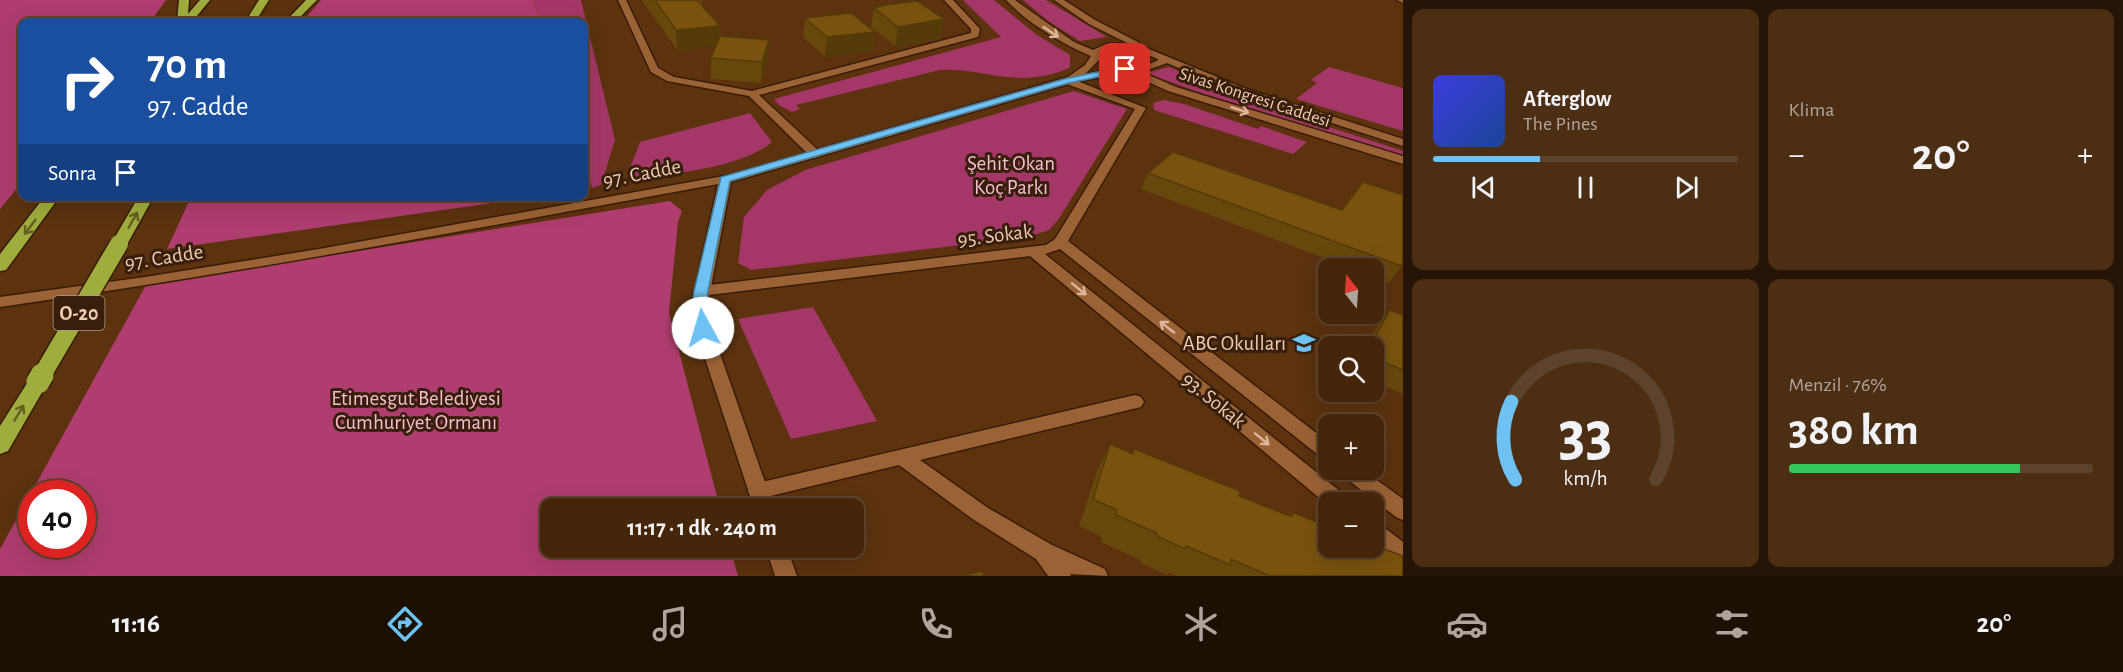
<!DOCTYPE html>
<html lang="tr">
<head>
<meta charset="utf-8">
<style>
  body { margin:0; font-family:"Alegreya Sans",sans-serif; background:#4c2e14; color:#f1f3f6; height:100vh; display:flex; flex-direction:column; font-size:22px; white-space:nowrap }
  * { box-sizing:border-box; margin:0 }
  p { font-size:20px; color:#b0a59d }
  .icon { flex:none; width:33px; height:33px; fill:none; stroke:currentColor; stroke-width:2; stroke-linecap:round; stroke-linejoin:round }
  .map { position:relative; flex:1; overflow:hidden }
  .panel { display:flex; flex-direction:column; gap:9px; padding:9px; background:#261506; width:720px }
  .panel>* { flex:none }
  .top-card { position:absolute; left:18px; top:18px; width:570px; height:183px; border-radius:12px; box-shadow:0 6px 24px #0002,0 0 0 2px #5d432c; background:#1a4fa0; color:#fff; overflow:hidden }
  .needle { width:39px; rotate:343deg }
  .fabs { position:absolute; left:1318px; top:258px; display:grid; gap:12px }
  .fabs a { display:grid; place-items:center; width:66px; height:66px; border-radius:12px; background:#45260b; box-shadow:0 6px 24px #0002,0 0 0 2px #5d432c; font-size:30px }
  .speed { position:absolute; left:18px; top:480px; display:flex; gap:12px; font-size:30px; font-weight:700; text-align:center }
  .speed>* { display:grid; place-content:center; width:78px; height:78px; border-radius:50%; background:#45260b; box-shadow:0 6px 24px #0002,0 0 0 2px #5d432c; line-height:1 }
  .speed .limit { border:9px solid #d22; background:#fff; color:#111 }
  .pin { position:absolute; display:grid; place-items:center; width:51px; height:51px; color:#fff; margin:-26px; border-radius:12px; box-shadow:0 3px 9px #0006 }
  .me { position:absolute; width:66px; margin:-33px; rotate:354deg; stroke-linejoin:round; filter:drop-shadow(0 0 4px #0008) }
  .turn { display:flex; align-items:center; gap:21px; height:126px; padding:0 30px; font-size:27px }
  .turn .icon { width:78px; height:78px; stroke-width:2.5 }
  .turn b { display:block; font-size:42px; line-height:51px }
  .then { display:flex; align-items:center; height:57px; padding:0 30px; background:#0003; gap:12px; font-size:22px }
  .big { font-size:45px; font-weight:700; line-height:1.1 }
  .panel .widget { flex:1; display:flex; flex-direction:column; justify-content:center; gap:9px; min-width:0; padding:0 21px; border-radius:12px; background:#4c2e14 }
  .panel .dial { align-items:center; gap:0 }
  .dial svg { height:156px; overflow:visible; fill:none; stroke:#5d432c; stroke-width:7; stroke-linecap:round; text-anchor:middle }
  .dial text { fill:#f1f3f6; stroke:none }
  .song { display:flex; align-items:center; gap:18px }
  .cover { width:72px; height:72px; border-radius:9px; background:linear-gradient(135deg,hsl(240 70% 55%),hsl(220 70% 35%)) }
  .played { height:6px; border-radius:3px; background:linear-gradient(90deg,#6ec2f3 35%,#5d432c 35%) }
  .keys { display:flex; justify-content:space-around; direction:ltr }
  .heat { display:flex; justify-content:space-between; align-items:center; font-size:33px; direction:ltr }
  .charge { height:9px; border-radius:4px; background:linear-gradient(90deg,#34c759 76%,#5d432c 0) }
  .panel .tiles { flex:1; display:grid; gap:9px; grid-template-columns:repeat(2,1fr) }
  .trip { position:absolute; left:540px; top:498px; width:324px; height:60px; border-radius:12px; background:#45260b; box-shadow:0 6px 24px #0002,0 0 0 2px #5d432c; font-weight:700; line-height:60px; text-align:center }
  .menu { display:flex; height:96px; justify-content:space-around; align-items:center; background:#1c0f04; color:#b0a59d }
  .menu .icon { width:42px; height:42px }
  .menu .current { color:#6ec2f3 }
  .menu b { font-size:27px; color:#f1f3f6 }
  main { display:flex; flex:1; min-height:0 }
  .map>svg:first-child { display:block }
  .green { fill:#a43767 }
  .forest { fill:#af3d6f; fill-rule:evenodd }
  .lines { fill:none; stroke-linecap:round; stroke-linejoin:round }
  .street-casing { stroke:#3a1d05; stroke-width:3 }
  .secondary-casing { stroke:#3a1d05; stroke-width:3 }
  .highway-casing { stroke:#3a1d05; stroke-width:3 }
  .street { fill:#9b6235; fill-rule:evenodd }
  .secondary { fill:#9b6235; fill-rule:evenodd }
  .highway { fill:#9ead3d; fill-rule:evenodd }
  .highway-bridge-far1-casing { stroke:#3a1d05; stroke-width:21; stroke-linecap:butt }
  .highway-bridge-casing { stroke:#3a1d05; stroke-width:26; stroke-linecap:butt }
  .highway-bridge-far1 { stroke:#9ead3d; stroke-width:18 }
  .highway-bridge { stroke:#9ead3d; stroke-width:23 }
  .wall { fill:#68470c }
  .shaded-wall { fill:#553a0a }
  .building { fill:#79530e; stroke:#553a0a; stroke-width:1.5 }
  .oneway { stroke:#ddb79c }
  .oneway2 { stroke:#655f22 }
  .route { fill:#6ec2f3; stroke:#487e9e; stroke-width:1.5 }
  .labels { text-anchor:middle; stroke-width:6; stroke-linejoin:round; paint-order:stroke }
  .far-street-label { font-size:18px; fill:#edccb6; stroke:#371f0c }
  .shield { fill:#371f0c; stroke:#b69883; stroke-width:1.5 }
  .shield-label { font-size:20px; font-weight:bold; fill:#edccb6 }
  .park-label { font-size:21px; fill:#f7bbcf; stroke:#371f0c }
  .street-label { font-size:21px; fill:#edccb6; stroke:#371f0c }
  .poi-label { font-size:21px; fill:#edccb6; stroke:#371f0c; text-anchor:end }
</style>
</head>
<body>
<main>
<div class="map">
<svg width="1403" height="576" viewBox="0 0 1403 576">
  <rect width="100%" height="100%" fill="#5c320f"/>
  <path class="green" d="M 533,0 L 581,0 L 615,140 L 601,185 L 592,188 L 584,161 L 584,22 L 540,22 Z
    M 963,0 L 994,0 L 1037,35 L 1070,55 L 1070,67 C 1062,72 1052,74 1043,76 C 1005,83 977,68 940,70 L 796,105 L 800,109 L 792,112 L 779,105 L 774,99 L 1001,37 Z
    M 1023,0 L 1046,0 L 1107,37 L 1080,41 L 1048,21 Z
    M 1169,67 L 1270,108 L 1403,151 L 1403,156 L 1231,104 L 1146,73 Z
    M 1329,67 L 1403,88 L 1403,131 L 1296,99 L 1317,83 L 1311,80 Z
    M 1074,91 L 1127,109 L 1058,220 L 1049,230 L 1028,237 L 751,270 L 738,263 L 744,217 L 767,190 L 805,170 Z
    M 1164,100 L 1184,104 L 1258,129 L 1261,126 L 1307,142 L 1293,154 L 1154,110 L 1153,103 Z
    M 750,113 L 772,142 C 740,169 676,172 634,180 L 627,176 L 640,142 Z
    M 813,307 L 877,421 L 791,439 L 738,319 Z"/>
  <path class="forest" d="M 0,0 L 166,0 L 150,22 L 22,22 L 22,182 L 0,209 Z
    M 321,0 L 533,0 L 540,22 L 302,22 Z
    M 191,197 L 191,196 L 535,197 L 167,249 Z
    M 670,201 L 682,211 L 678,222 L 669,313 L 720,508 L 550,508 L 550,548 L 730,548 L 738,576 L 0,576 L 0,549 L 146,285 ZM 32,494 L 82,494 L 82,544 L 32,544 Z"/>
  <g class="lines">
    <g class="street-casing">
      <path id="street" d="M 618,0 L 626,0 L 658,68 L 674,77 L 752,91 L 971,33 L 971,29 L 944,0 L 953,0 L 980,29 L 978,37 L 759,95 L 819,151 L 821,154 L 815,158 L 811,157 L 749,96 L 667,81 L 651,72 Z
        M 1397,0 L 1403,0 L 1403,3 Z
        M 1064,79 L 1072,79 L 1146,108 L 1068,241 L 1329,443 L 1329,460 L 1322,458 L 1060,249 L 1045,254 L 1346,496 L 1349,502 L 1329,502 L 1329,506 L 1030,256 L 701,296 L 693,291 L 701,286 L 1046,245 L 1055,239 L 1135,109 L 1064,83 Z
        M 1135,395 L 1141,397 L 1144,402 L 1141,407 L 920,460 L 988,508 L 1052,545 L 1105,569 L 1108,576 L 1070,574 L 1071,576 L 1048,576 L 1036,559 L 974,520 L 899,465 L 758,499 L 751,497 L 748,491 L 751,485 L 758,483 Z
        M 1341,470 L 1363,470 L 1403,499 L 1403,520 L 1396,517 L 1343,476 Z
        M 1374,522 L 1381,525 L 1403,542 L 1403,565 L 1395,562 L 1374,544 Z"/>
    </g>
    <g class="secondary-casing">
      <path id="secondary" d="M 1006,0 L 1015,0 L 1074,42 L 1093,50 L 1106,44 L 1127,43 L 1089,24 L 1054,0 L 1064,0 L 1095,20 L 1138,42 L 1139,45 L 1244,88 L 1403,139 L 1403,146 L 1236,92 L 1167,63 L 1142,72 L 1176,87 L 1403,156 L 1403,164 L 1168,91 L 1126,72 L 1072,83 L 731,182 L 707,308 L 711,328 L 774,508 L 754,508 L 695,328 L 691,308 L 718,184 C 479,228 240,273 0,307 L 0,297 L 145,277 L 319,249 L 735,174 L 1068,77 L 1085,65 L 1091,56 C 1061,43 1029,24 1006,0 ZM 1112,49 L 1135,50 L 1158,59 L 1157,61 C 1133,70 1123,64 1101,54 ZM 1099,60 L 1116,68 L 1085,74 Z
        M 766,548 L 787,548 L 797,576 L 775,576 Z"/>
    </g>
    <g class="highway-casing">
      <path id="highway" d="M 179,0 L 189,0 L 188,14 L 200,0 L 210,0 L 192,22 L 177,22 Z
        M 259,0 L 269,0 L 255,22 L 245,22 Z
        M 306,0 L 317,0 L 295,22 L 285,22 Z
        M 45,196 L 60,196 L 6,270 L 0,271 L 0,254 Z
        M 139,196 L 154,196 L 125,248 L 113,248 L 111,244 Z
        M 38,375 L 45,377 L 48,382 L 8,451 L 0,454 L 0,426 L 31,377 Z"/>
    </g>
    <use href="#street" class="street"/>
    <use href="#secondary" class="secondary"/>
    <use href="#highway" class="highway"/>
    <g class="highway-bridge-far1-casing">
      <path id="highway-bridge-far1" d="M 41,377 L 119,244"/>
    </g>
    <g class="highway-bridge-casing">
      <path id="highway-bridge" d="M 38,382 L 42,375"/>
    </g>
    <use href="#highway-bridge-far1" class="highway-bridge-far1"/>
    <use href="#highway-bridge" class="highway-bridge"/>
  </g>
  <path class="wall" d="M 642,0 L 702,0 L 702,5 L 720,26 L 720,36 L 768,60 L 761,83 L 711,79 L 711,58 L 716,46 L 677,50 Z
    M 874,8 L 944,19 L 940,39 L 895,46 L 871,27 Z
    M 805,18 L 875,32 L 872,51 L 825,57 L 803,37 Z
    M 1148,173 L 1401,266 L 1389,283 L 1374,277 L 1374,268 L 1351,268 L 1141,189 Z
    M 1390,310 L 1403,315 L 1403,394 L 1374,382 L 1374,346 L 1366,346 L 1377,327 Z
    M 1110,444 L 1132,453 L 1134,449 L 1239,496 L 1289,516 L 1292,512 L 1403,576 L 1176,576 L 1169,573 L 1167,575 L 1140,563 L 1140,560 L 1101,542 L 1102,537 L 1079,526 L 1097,471 Z"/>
  <path class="shaded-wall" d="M 944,19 L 940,39 L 895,46 L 898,27 Z
    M 720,26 L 720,46 L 677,50 L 676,30 Z
    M 875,32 L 872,51 L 825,57 L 827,37 Z
    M 769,40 L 768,60 L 761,83 L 762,62 Z"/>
  <path class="building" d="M 655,0 L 697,0 L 720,26 L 676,30 Z
    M 917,1 L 944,19 L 898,27 L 874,8 L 885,5 Z
    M 851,13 L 875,32 L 827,37 L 805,18 Z
    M 720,36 L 769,40 L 762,62 L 711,58 Z
    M 1173,152 L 1342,210 L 1363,182 L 1403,195 L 1403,263 L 1401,266 L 1148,173 Z
    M 1390,310 L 1403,315 L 1403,370 L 1374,358 L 1374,346 L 1370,346 Z
    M 1110,444 L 1133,454 L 1134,449 L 1240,491 L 1239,496 L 1292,517 L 1292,512 L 1329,527 L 1329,548 L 1374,548 L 1374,545 L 1403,556 L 1403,576 L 1270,576 L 1231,559 L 1230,565 L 1186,546 L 1185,549 L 1157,536 L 1157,533 L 1116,515 L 1117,510 L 1093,499 Z
    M 982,571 L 985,576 L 961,576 Z"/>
  <defs><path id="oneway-shaft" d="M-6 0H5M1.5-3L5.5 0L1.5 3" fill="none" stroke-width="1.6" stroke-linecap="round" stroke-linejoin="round" transform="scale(1.5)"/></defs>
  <g class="oneway">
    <use href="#oneway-shaft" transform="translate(1051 32) rotate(34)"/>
    <use href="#oneway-shaft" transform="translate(1240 110) rotate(18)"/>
    <use href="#oneway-shaft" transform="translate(1079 289) rotate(39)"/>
    <use href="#oneway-shaft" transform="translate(1167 327) rotate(-142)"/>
    <use href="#oneway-shaft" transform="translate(1262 439) rotate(39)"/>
  </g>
  <g class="oneway2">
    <use href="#oneway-shaft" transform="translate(133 220) rotate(-60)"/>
    <use href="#oneway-shaft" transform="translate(30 227) rotate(127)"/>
    <use href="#oneway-shaft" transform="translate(19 413) rotate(-59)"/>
  </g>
  <path class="route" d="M 1125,66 L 1130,69 L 1128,71 L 1069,83 L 730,181 L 708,291 L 706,308 L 711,328 L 703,333 L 696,328 L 692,308 L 694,291 L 721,177 L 1064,79 Z"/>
  <defs>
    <g id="school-bare" transform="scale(1.8)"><path d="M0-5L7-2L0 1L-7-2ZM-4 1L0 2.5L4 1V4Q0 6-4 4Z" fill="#6ec2f3" stroke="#371f0c" stroke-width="2.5" paint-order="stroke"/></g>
  </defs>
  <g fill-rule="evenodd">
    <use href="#school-bare" x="1304" y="343"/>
  </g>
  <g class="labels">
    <g class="far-street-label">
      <text transform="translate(1255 97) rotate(18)" y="6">Sivas Kongresi Caddesi</text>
    </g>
    <rect class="shield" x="53.5" y="296" width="51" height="34" rx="4.5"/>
    <g class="shield-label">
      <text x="79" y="320">O-20</text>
    </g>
    <g class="park-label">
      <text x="1011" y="170">Şehit Okan<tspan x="1011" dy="24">Koç Parkı</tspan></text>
      <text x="416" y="405">Etimesgut Belediyesi<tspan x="416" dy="24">Cumhuriyet Ormanı</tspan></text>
    </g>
    <g class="street-label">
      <text transform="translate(642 173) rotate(-11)" y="7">97. Cadde</text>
      <text transform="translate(995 235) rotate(-7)" y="7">95. Sokak</text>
      <text transform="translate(164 257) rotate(-9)" y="7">97. Cadde</text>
      <text transform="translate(1214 400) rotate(39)" y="7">93. Sokak</text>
    </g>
    <g class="poi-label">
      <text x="1286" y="350">ABC Okulları</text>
    </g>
  </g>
</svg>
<div class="fabs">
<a><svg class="needle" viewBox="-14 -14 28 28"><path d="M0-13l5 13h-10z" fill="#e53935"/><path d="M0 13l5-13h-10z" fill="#b0a59d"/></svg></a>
<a><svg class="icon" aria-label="search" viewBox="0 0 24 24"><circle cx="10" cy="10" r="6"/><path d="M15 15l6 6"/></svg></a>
<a>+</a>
<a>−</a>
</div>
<div class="speed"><div class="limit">40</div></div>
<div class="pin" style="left:1125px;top:69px;background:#d93025"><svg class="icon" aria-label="arrive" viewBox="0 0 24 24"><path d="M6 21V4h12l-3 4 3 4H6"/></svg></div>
<svg class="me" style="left:703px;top:328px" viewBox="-20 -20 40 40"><circle r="19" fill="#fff"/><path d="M0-13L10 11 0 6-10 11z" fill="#6ec2f3"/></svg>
<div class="trip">11:17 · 1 dk · 240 m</div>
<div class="top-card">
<div class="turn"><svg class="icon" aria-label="right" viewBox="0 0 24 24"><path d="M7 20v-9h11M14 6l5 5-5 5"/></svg><div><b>70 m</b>97. Cadde</div></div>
<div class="then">Sonra<svg class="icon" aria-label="arrive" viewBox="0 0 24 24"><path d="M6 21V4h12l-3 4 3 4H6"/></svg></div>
</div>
</div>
<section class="panel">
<div class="tiles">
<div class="widget">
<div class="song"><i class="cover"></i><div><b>Afterglow</b><p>The Pines</p></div></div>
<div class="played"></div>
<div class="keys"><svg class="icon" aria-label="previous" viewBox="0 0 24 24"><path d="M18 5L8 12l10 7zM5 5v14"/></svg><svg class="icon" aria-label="pause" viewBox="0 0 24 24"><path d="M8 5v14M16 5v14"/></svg><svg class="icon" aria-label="next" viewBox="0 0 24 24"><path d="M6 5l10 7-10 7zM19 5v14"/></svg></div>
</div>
<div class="widget"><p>Klima</p>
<div class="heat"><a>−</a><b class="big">20°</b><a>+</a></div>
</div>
<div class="widget dial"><svg viewBox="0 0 100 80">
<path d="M14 69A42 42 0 1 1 86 69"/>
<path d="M14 69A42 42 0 0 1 12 29" stroke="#6ec2f3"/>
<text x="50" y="56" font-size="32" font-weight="700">33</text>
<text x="50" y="72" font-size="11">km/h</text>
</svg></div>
<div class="widget"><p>Menzil · 76%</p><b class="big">380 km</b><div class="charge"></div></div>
</div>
</section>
</main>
<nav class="menu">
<b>11:16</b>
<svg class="icon current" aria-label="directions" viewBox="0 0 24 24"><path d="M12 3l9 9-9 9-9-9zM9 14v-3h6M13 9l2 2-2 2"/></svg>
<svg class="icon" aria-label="music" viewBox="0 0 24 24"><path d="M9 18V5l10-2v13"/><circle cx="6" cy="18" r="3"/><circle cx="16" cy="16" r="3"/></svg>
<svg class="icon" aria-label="phone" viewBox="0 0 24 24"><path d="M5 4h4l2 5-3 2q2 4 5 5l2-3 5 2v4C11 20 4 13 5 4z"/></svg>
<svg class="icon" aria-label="climate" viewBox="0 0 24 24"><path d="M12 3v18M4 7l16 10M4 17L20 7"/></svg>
<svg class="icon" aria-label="car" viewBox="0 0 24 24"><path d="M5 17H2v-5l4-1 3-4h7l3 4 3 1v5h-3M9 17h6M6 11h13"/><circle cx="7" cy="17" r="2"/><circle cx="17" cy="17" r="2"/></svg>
<svg class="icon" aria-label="filters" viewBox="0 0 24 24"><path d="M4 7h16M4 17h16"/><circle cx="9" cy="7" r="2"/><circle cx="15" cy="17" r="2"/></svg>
<b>20°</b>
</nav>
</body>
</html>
